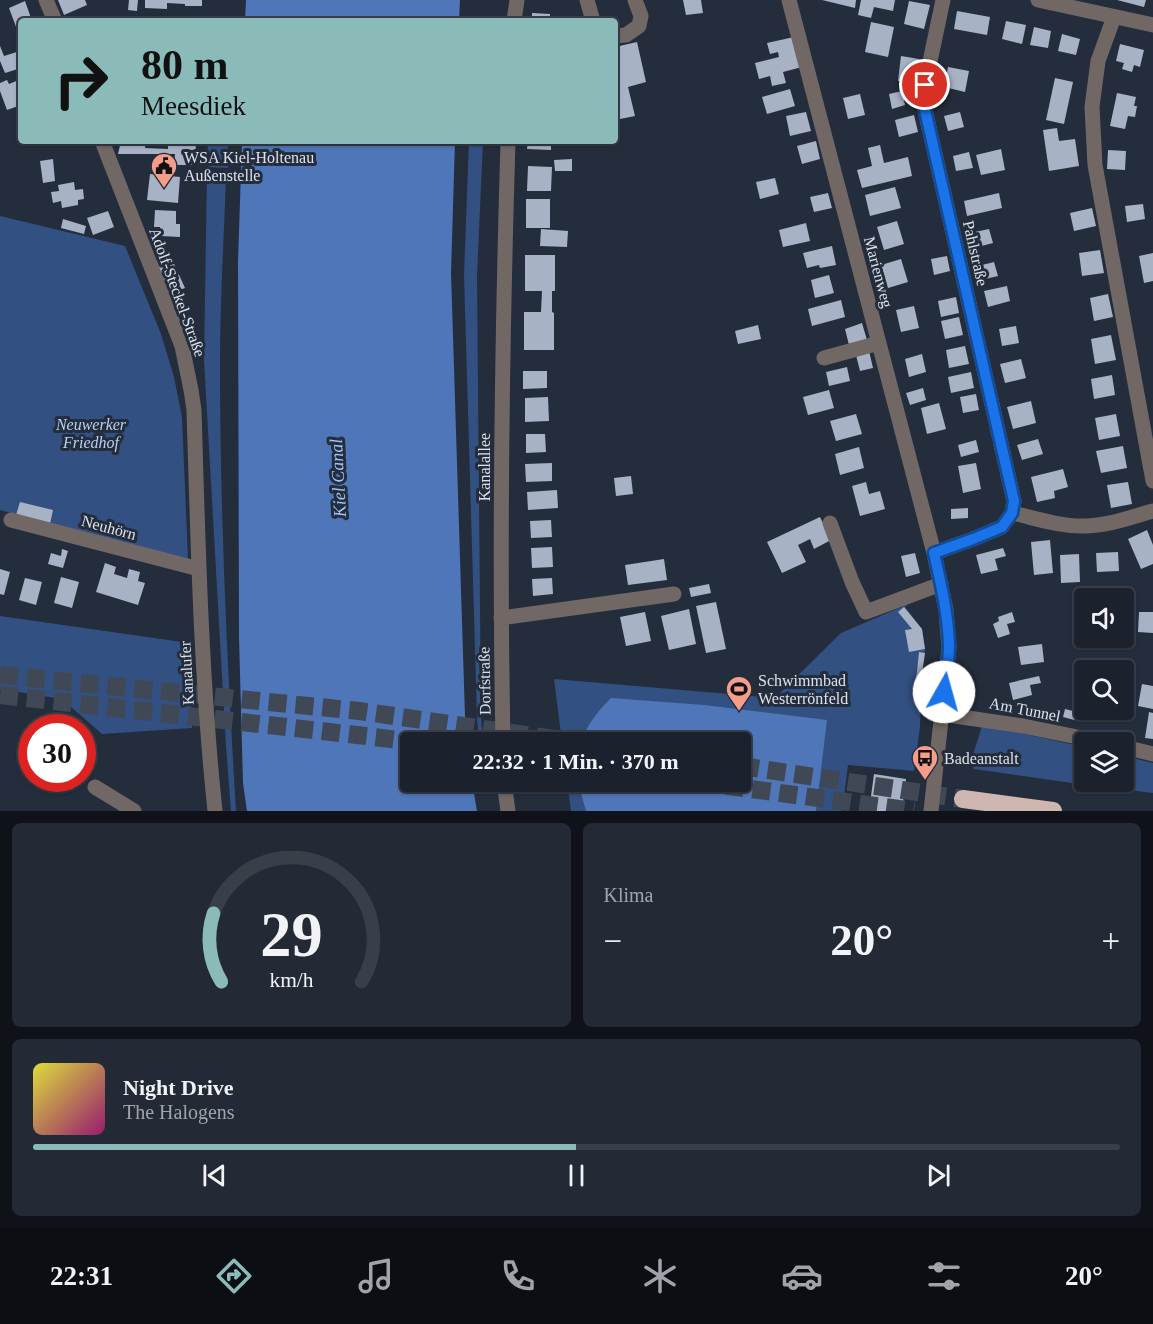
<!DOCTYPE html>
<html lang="de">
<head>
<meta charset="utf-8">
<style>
  body { margin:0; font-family:"Times New Roman",serif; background:#242a35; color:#f1f3f6; height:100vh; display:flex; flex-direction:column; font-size:22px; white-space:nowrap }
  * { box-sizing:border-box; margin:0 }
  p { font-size:20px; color:#a0a4aa }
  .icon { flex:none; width:33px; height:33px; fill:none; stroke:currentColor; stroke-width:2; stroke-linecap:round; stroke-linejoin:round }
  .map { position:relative; height:811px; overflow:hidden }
  .panel { display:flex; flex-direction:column; gap:12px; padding:12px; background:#0f1319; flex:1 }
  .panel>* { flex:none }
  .top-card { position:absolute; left:18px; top:18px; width:600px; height:126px; border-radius:6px; box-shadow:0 2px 4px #0004,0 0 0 2px #393f49; background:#8bbbb9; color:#111; overflow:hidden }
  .buttons { position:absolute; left:1074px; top:588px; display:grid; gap:12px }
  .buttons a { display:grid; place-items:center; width:60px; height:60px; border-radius:6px; background:#1b222d; box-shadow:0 2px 4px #0004,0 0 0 2px #393f49; font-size:30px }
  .speed { position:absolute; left:18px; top:714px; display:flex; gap:12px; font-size:30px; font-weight:700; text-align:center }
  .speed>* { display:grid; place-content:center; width:78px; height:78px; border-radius:50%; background:#1b222d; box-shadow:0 2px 4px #0004,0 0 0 2px #393f49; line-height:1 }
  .speed .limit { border:9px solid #d22; background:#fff; color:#111 }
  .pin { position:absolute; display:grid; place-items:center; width:51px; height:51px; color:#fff; margin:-26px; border:3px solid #fff; border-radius:50%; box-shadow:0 2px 6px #0007 }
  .me { position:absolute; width:66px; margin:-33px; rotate:7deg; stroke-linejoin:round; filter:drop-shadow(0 0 4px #0008) }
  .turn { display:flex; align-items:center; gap:21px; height:126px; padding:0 24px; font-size:27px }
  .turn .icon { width:78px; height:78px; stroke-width:2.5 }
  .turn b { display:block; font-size:42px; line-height:51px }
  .big { font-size:45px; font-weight:700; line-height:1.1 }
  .panel .card { flex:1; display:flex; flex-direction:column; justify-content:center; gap:9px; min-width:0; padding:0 21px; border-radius:9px; background:#242a35 }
  .panel .dial { align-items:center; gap:0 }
  .dial svg { height:156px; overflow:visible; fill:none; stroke:#393f49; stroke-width:7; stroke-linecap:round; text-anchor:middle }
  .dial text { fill:#f1f3f6; stroke:none }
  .song { display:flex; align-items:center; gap:18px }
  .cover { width:72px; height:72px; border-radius:9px; background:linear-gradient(135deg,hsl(60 70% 55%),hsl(320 70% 35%)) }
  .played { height:6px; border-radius:3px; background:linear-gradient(90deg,#8bbbb9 50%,#393f49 50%) }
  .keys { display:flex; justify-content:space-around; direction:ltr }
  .heat { display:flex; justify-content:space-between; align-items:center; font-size:33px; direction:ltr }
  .panel .tiles { flex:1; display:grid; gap:12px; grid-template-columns:1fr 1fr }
  .card:last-child { grid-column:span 2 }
  .trip { position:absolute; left:400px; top:732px; width:351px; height:60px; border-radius:6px; background:#1b222d; box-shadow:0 2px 4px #0004,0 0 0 2px #393f49; font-weight:700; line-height:60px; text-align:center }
  .tabs { display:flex; height:96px; justify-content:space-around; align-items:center; background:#0b0e12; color:#a0a4aa }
  .tabs .icon { width:42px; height:42px }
  .tabs .current { color:#8bbbb9 }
  .tabs b { font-size:27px; color:#f1f3f6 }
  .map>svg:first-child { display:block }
  .green { fill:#325082 }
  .water { fill:#4f76b8 }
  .building { fill:#a7b2c5 }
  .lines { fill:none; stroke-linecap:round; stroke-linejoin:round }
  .highway-tunnel { stroke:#404856; stroke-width:18; stroke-dasharray:18 9; stroke-linecap:butt }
  .minor { stroke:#716765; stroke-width:15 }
  .highway { stroke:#cfb7b1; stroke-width:18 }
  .route-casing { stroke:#114b97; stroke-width:15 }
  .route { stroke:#1a73e8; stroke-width:10 }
  .labels { text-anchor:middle; stroke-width:6; stroke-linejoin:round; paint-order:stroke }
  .poi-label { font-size:16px; fill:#dce2ec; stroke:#242d3c; text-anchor:start }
  .street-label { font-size:16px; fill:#dce2ec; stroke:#242d3c }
  .park-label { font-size:16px; font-style:italic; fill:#bad0f4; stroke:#242d3c }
  .water-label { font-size:18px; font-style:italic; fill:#a2c3f9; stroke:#242d3c }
</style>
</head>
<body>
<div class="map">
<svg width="1153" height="811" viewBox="0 0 1153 811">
  <rect width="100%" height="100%" fill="#242d3c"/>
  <path class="green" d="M 208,141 L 228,141 L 228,168 L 207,167 Z
    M 469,141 L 483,141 L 477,276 L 481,718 L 483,742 L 479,742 L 477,717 L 464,275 Z
    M 207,175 L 226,176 C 224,238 220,300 220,362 C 220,512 227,662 236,811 L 231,811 L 226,746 L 204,360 Z
    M 0,216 L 125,246 L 161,334 L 174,377 L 182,417 L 188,559 L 0,510 Z
    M 908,604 L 905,607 L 922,629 L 925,649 L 921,681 L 920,727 L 914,771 L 848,765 L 842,811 L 571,811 L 567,782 L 741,782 L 741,742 L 562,742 L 554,679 L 775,698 L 841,633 Z
    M 0,616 L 189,643 L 192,728 L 102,734 L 62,699 L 0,689 Z
    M 982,726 L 1002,729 L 1084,747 L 1084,782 L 1124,782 L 1124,756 L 1153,763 L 1153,793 L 1079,784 L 974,769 L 970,764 Z"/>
  <path class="water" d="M 246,0 L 460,0 L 459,21 L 245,21 Z
    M 242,141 L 455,141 L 451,273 L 465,716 L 468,742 L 411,742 L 411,782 L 472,782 L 477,811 L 247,811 L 243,783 L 239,637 L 238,262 Z
    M 611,698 L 704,705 L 827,720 L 816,811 L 586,811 L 581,793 L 579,782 L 741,782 L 741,742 L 582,742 C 587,724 598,711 611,698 Z"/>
  <path class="building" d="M 58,0 L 85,0 L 87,5 L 64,15 Z
    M 129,0 L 138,0 L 137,11 L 128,10 Z
    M 145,0 L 202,0 L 202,6 L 185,6 L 185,4 L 167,3 L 167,9 L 145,8 Z
    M 683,0 L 701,0 L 703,13 L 686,15 Z
    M 822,0 L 856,0 L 855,8 Z
    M 861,0 L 895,0 L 893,11 L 874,7 L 871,18 L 858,15 Z
    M 1117,0 L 1146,0 L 1144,7 Z
    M 25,1 L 32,21 L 21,21 L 21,40 L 9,8 Z
    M 909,1 L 930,5 L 924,29 L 904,24 Z
    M 957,11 L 990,17 L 987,35 L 954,29 Z
    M 532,13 L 550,14 L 550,21 L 532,21 Z
    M 1006,21 L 1026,25 L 1022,44 L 1002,39 Z
    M 871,22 L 894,27 L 888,57 L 865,52 Z
    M 1034,27 L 1051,31 L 1048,48 L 1030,45 Z
    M 1062,34 L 1080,39 L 1076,55 L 1058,51 Z
    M 794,37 L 802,67 L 783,72 L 786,83 L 772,86 L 770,76 L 759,79 L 755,63 L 779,57 L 778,52 L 770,54 L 767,43 Z
    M 637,42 L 646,82 L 628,87 L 635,116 L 615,120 L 615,47 Z
    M 1120,44 L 1144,50 L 1140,67 L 1134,65 L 1132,72 L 1122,69 L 1124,63 L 1116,61 Z
    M 0,46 L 4,56 L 20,51 L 21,68 L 5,73 L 0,61 Z
    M 901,56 L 919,59 L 915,83 L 898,81 Z
    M 948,67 L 969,71 L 965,92 L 944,87 Z
    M 1055,78 L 1073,82 L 1064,124 L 1046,120 Z
    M 21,79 L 21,105 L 7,110 L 0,91 L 0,83 L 7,80 L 9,84 Z
    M 790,89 L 795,106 L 767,114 L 762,97 Z
    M 902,91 L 905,105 L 892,109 L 889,94 Z
    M 1117,93 L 1136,97 L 1134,106 L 1137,106 L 1135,117 L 1128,116 L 1125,129 L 1110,126 Z
    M 860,94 L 865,115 L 848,119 L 843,98 Z
    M 806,112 L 811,131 L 790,136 L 786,116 Z
    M 960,112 L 964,127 L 948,131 L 944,116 Z
    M 914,115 L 918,132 L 899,137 L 895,120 Z
    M 1057,128 L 1059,141 L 1075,139 L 1079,166 L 1049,171 L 1043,130 Z
    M 121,141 L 146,141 L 145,148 L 168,149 L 168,141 L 196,141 L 195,165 L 174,165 L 175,154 L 118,154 Z
    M 528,141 L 551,141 L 551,150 L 527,149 Z
    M 816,141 L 820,159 L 802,164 L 797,146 Z
    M 880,145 L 884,163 L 908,157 L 912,176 L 862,188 L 857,170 L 872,166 L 868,148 Z
    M 1001,149 L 1005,170 L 981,175 L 976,155 Z
    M 1108,150 L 1126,151 L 1125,170 L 1107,169 Z
    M 969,152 L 973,168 L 956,171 L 953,156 Z
    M 53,159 L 55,181 L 43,183 L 40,161 Z
    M 572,159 L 572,171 L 555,171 L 554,160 Z
    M 528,166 L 552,167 L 551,191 L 527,191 Z
    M 150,174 L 180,177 L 178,203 L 147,200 Z
    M 775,178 L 779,194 L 760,199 L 756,182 Z
    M 74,182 L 75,190 L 83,189 L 84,199 L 78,200 L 78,205 L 62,208 L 61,201 L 53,203 L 51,192 L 59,191 L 58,185 Z
    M 895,187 L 901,208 L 870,216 L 865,195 Z
    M 828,193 L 832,208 L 814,212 L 810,197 Z
    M 999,193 L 1002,208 L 967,216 L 964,201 Z
    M 526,199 L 550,199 L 550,228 L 526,228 Z
    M 1143,204 L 1145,219 L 1127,222 L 1125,206 Z
    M 1092,208 L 1096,226 L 1074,231 L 1070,213 Z
    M 155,210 L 176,211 L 176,224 L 180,224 L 180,237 L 160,236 L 160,227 L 154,227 Z
    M 108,211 L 114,227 L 93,235 L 87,218 Z
    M 63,219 L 86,226 L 84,234 L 61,228 Z
    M 897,221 L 904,244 L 884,250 L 877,227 Z
    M 806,223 L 810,241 L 783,247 L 779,230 Z
    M 541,229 L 568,231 L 567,247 L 540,246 Z
    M 989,229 L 993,243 L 974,248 L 970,233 Z
    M 832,246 L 836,265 L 820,268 L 819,265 L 807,268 L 803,253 Z
    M 1100,250 L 1104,273 L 1082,276 L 1079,253 Z
    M 1153,253 L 1153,281 L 1144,283 L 1139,256 Z
    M 170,255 L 185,288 L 170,294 L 156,261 Z
    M 525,255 L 555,255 L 555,291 L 552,291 L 552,312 L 554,313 L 554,350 L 524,350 L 524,312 L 541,312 L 542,291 L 525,291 Z
    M 947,256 L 950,271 L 934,275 L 931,259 Z
    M 901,259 L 908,282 L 888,288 L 881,265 Z
    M 994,262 L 998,276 L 981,280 L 978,266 Z
    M 829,275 L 834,293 L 815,298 L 811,280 Z
    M 1007,286 L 1010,301 L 988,307 L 984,291 Z
    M 1108,294 L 1113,317 L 1094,321 L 1090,298 Z
    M 956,297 L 959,313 L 941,317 L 938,301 Z
    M 841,300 L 845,317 L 812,326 L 808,309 Z
    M 914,306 L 919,328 L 901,332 L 896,310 Z
    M 959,317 L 963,335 L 945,339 L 941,321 Z
    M 862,323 L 867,340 L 849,345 L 845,329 Z
    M 758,325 L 761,339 L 738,344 L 735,331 Z
    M 1016,326 L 1019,343 L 1002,346 L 999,329 Z
    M 1111,335 L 1116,360 L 1095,364 L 1091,339 Z
    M 965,346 L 969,364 L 949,368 L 946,350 Z
    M 869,351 L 873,368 L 860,371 L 856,355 Z
    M 922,354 L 926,372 L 909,377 L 905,359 Z
    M 1021,359 L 1026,378 L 1005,383 L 1000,364 Z
    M 847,367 L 850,381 L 829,386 L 826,372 Z
    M 523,371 L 547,371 L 547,388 L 523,389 Z
    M 971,372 L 974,388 L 951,393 L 948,377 Z
    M 1112,375 L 1115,395 L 1094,399 L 1091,379 Z
    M 923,388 L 926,400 L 910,405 L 906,393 Z
    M 829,390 L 834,408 L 808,415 L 803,397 Z
    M 976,394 L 979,410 L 963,413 L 960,397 Z
    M 548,397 L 549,421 L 525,422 L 525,398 Z
    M 1031,401 L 1036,423 L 1013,429 L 1007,407 Z
    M 939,403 L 946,429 L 927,434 L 921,408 Z
    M 856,414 L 862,434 L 836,441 L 830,421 Z
    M 1116,414 L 1120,436 L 1099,440 L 1095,418 Z
    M 526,434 L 545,434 L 546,452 L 526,453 Z
    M 1038,439 L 1043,454 L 1022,460 L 1017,445 Z
    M 976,440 L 979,452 L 961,457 L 958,445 Z
    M 1123,446 L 1127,468 L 1101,473 L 1096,451 Z
    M 859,447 L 864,468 L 840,475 L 835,454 Z
    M 552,463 L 552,481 L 526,482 L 525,464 Z
    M 976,463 L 981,489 L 963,493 L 958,466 Z
    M 1063,469 L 1068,487 L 1054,491 L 1055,498 L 1037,502 L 1031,477 Z
    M 631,476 L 633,494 L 616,496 L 614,478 Z
    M 866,482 L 869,494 L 880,491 L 885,509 L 860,516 L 852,486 Z
    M 1128,482 L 1132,504 L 1111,508 L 1107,485 Z
    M 557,490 L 558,508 L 528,510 L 527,492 Z
    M 20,502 L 53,510 L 50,524 L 16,515 Z
    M 968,508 L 968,518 L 951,519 L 951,509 Z
    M 820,517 L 831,540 L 814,549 L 810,539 L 798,545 L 806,562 L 782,573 L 767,542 Z
    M 551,520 L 552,537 L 531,538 L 530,521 Z
    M 1147,530 L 1153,545 L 1153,564 L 1141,569 L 1128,539 Z
    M 1050,540 L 1053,573 L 1034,575 L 1031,542 Z
    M 552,547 L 553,567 L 532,568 L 531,548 Z
    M 1003,548 L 1006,556 L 995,559 L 998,570 L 981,574 L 976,555 Z
    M 62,549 L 68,551 L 63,568 L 48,564 L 51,553 L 61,556 Z
    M 1118,552 L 1119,571 L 1097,572 L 1096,553 Z
    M 915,553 L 920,573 L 906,577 L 901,556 Z
    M 1079,554 L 1080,582 L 1061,583 L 1060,555 Z
    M 664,559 L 667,580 L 628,585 L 625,565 Z
    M 105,563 L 116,567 L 114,574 L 127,578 L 129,569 L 140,572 L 138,581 L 145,583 L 138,605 L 96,592 Z
    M 0,569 L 10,572 L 4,595 L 0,594 Z
    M 61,577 L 79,582 L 72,608 L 54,603 Z
    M 25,578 L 42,582 L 36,605 L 19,600 Z
    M 552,578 L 553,594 L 533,596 L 532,579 Z
    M 709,584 L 711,593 L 691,597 L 689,588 Z
    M 716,602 L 726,649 L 706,653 L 696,606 Z
    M 904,607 L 922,629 L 925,649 L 909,652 L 905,630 L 912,629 L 898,612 Z
    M 689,609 L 696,644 L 669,650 L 661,616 Z
    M 645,612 L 651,641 L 626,646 L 620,617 Z
    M 1012,612 L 1015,622 L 1007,624 L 1010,634 L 998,638 L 993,624 L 999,621 L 998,617 Z
    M 1139,612 L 1153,612 L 1153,633 L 1138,632 Z
    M 1042,644 L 1044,662 L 1021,665 L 1018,647 Z
    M 919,652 L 925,653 L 921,681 L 916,681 Z
    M 1039,676 L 1041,683 L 1030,685 L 1032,695 L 1013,700 L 1009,683 Z
    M 1142,684 L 1153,686 L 1153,709 L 1138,706 Z
    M 1065,709 L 1085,714 L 1082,722 L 1063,717 Z
    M 1149,712 L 1153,713 L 1153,739 L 1145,738 Z
    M 874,774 L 906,779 L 902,811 L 869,811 Z"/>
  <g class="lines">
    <path class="highway-tunnel" d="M 0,675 L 359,711 L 575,742
      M 0,695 L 357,735 L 415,742
      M 741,766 L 963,799
      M 699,782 L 914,811"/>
    <path class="minor" d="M 46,0 L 55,21
      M 587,0 L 593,21
      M 789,0 L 934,553 L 946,610 L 949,648 L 931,811
      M 1038,0 L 1153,25
      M 1114,17 L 1098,61 L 1092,107 L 1095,165 L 1153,481
      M 514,21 L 517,0
      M 615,36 L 626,35 L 639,26 L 641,16 L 635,0
      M 102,141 L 182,346 L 191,390 L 194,410 C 198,544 201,678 215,811
      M 824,358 L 879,343
      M 1012,513 C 1035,518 1061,527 1085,526 C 1108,526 1131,517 1153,511
      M 11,520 L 199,569
      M 830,523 L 852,582 L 866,612 L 941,584
      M 934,553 L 973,539 L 1002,527 L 1012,513 L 1014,501 L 925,110 L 925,85 L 943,0
      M 501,618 L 674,594
      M 941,714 L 1023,726 L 1102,742
      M 503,742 C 499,542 502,341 508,141
      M 1124,747 L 1153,754
      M 504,782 L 508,811
      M 95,787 L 134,811"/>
    <path class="highway" d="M 963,799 L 1053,811"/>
  </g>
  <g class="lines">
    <g class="route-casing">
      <path id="route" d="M 925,85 L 925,110 L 1014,501 L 1012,513 L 1002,527 L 973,539 L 934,553 C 941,584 948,614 949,645 C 949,661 946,677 944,692"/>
    </g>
    <use href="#route" class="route"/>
  </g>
  <defs>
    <g id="civic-pin" transform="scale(1.35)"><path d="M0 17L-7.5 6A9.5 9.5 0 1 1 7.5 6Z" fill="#f49e8a" stroke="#242d3c"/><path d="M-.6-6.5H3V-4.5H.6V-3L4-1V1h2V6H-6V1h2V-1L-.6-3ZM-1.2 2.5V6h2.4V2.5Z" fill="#111"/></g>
    <g id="stadium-pin" transform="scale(1.35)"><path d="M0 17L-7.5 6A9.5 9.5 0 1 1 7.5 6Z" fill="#f49e8a" stroke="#242d3c"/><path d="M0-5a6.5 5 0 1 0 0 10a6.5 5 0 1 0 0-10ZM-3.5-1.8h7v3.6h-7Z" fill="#111"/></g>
    <g id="bus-pin" transform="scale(1.35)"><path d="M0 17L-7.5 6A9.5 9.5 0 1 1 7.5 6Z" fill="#f49e8a" stroke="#242d3c"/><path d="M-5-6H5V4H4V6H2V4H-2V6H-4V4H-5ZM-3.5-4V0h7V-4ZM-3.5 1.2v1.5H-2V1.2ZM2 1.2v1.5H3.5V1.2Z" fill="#111"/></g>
  </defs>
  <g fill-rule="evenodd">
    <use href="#civic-pin" x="164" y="166"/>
    <use href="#stadium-pin" x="739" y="689"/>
    <use href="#bus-pin" x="925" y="758"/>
  </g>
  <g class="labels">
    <g class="poi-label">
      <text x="184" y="163">WSA Kiel-Holtenau<tspan x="184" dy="18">Außenstelle</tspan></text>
      <text x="758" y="686">Schwimmbad<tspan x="758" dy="18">Westerrönfeld</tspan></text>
      <text x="944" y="764">Badeanstalt</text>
    </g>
    <g class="street-label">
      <text transform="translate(976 253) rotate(77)" y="6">Pahlstraße</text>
      <text transform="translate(879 272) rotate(75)" y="6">Marienweg</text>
      <text transform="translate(178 292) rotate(70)" y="6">Adolf-Steckel-Straße</text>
      <text transform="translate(484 467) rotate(-90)" y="6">Kanalallee</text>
      <text transform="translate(109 527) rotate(15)" y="6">Neuhörn</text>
      <text transform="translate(186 673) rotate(-93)" y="6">Kanalufer</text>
      <text transform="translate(484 681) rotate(-91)" y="6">Dorfstraße</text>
      <text transform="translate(1025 709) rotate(11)" y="6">Am Tunnel</text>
    </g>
    <g class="park-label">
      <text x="91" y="430">Neuwerker<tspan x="91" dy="18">Friedhof</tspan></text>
    </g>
    <g class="water-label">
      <text transform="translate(338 478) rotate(-93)" y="6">Kiel Canal</text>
    </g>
  </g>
</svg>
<div class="buttons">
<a><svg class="icon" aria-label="sound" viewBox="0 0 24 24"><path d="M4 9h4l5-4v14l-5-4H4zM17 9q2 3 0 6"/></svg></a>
<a><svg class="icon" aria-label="search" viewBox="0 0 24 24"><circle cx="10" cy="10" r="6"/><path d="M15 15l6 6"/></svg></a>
<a><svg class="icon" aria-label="layers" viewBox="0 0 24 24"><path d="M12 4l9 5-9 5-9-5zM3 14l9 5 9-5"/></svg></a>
</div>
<div class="speed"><div class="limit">30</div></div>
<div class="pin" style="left:925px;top:85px;background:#d93025"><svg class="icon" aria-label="arrive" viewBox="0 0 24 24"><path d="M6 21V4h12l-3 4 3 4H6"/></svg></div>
<svg class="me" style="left:944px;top:692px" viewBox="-20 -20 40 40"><circle r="19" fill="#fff"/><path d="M0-13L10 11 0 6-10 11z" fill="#1a73e8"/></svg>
<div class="trip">22:32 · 1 Min. · 370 m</div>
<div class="top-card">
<div class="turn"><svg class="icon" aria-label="right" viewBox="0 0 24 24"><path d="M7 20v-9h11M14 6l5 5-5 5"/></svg><div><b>80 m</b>Meesdiek</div></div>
</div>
</div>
<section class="panel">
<div class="tiles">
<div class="card dial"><svg viewBox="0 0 100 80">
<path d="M14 69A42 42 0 1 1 86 69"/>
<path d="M14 69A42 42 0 0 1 10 34" stroke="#8bbbb9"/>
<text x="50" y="56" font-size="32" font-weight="700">29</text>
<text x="50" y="72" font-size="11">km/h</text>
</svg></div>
<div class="card"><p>Klima</p>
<div class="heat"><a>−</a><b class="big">20°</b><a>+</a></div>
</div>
<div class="card">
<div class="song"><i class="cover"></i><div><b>Night Drive</b><p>The Halogens</p></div></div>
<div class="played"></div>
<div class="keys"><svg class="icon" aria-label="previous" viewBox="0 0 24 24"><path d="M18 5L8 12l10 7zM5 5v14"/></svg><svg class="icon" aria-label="pause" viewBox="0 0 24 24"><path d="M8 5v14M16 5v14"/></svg><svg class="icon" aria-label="next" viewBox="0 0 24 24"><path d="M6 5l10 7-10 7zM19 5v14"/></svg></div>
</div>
</div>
</section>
<nav class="tabs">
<b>22:31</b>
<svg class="icon current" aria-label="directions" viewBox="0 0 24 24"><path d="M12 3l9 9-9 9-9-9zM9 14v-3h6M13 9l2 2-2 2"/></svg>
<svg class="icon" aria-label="music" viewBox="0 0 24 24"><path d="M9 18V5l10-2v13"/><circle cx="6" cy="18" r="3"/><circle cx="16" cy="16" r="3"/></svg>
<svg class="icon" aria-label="phone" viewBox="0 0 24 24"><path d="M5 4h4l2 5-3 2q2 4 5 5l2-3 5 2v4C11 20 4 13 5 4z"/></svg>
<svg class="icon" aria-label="climate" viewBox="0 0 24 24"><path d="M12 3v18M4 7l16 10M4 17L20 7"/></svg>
<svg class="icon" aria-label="car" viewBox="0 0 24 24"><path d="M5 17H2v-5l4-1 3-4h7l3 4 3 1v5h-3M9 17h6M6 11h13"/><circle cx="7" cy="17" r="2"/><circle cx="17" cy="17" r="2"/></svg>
<svg class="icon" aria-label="filters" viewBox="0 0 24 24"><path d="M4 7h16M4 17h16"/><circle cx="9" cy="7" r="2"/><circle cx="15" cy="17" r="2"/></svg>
<b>20°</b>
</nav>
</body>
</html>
